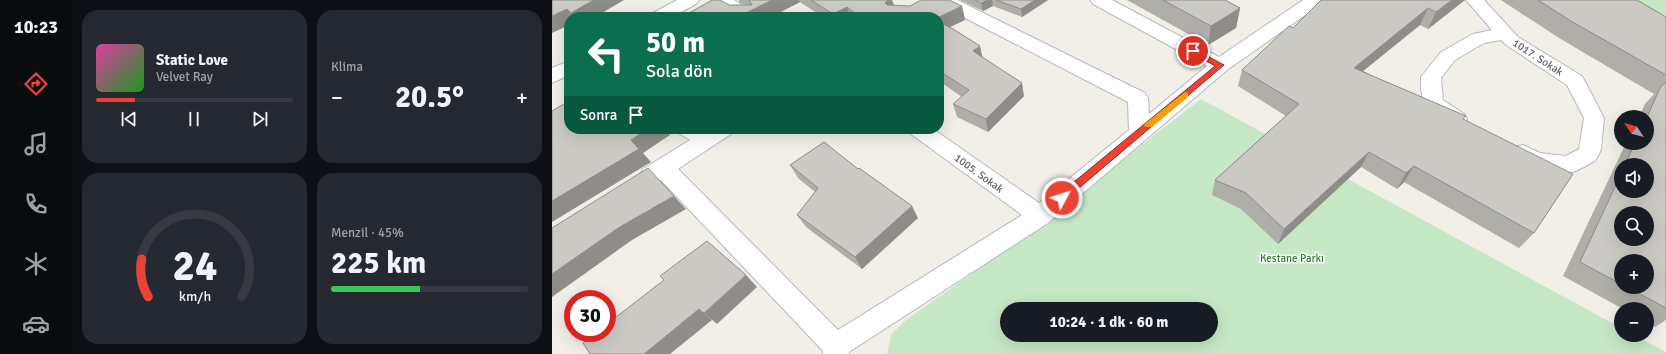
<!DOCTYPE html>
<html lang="tr">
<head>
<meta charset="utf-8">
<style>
  body { margin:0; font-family:Signika,sans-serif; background:#242831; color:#f1f3f6; height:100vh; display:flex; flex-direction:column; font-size:15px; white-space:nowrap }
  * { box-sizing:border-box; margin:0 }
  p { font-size:13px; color:#9ea1a6 }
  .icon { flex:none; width:22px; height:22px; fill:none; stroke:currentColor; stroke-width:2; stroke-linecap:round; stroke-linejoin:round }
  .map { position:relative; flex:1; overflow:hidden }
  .sheet { display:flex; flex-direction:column; gap:10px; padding:10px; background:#0d0f14; width:480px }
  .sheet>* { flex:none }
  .guide { position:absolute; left:12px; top:12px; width:380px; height:122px; border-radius:16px; box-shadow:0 4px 16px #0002; background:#0b6e4f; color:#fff; overflow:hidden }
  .needle { width:26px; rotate:305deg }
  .controls { position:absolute; left:1062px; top:110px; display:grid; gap:8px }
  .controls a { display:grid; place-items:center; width:40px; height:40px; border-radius:50%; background:#171b24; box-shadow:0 4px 16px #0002; font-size:20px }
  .speed { position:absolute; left:12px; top:290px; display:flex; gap:8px; font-size:20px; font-weight:700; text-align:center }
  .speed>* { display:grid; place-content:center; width:52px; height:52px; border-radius:50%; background:#171b24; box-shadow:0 4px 16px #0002; line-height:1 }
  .speed .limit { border:6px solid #d22; background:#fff; color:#111 }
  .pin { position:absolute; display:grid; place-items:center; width:34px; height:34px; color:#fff; margin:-17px; border:2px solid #fff; border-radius:50%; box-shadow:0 1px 4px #0007 }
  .me { position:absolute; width:44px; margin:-22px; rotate:50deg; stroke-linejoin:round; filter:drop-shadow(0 0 3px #0008) }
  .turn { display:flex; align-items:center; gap:14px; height:84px; padding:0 16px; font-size:18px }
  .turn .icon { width:52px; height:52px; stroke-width:2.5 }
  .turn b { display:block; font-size:28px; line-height:34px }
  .then { display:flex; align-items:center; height:38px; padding:0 16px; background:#0003; gap:8px; font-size:15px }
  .big { font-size:30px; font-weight:700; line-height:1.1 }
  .sheet .card { flex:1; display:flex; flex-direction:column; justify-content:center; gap:6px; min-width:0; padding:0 14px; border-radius:16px; background:#242831 }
  .sheet .dial { align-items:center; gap:0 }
  .dial svg { height:104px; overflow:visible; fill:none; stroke:#363941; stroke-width:7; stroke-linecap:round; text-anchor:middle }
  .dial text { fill:#f1f3f6; stroke:none }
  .song { display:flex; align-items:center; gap:12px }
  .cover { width:48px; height:48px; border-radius:6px; background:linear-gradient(135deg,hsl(320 70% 55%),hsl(120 70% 35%)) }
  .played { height:4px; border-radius:2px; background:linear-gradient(90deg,#ea4335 20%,#363941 20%) }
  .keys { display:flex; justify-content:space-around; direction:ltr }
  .heat { display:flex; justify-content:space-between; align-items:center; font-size:22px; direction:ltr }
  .charge { height:6px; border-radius:3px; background:linear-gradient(90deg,#34c759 45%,#363941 0) }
  .sheet .tiles { flex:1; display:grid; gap:10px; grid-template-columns:repeat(2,1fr) }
  .trip { position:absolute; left:448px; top:302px; width:218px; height:40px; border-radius:20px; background:#171b24; box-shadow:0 4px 16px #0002; font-weight:700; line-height:40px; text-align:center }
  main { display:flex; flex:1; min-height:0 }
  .tab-bar { display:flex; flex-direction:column; width:72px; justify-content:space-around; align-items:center; background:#090b0e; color:#9ea1a6 }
  .tab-bar .icon { width:28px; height:28px }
  .tab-bar .on { color:#ea4335 }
  .tab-bar b { font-size:18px; color:#f1f3f6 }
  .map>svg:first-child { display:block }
  .green { fill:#c5e8c5; fill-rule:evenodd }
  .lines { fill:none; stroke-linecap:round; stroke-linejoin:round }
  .minor-casing { stroke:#b5b8bc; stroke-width:2 }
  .minor { fill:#fff; fill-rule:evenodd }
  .wall { fill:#afaea9; fill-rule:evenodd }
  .shaded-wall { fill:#8f8d8a }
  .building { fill:#cccac5; stroke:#8f8d8a; fill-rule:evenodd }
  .route { fill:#ea4335; stroke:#982c22 }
  .slow { fill:#f59e0b }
  .labels { text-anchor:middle; stroke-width:3; stroke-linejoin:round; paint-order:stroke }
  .street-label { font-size:11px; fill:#5f6368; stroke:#fff }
  .park-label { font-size:11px; fill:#348238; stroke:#fff }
</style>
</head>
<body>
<main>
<nav class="tab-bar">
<b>10:23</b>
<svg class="icon on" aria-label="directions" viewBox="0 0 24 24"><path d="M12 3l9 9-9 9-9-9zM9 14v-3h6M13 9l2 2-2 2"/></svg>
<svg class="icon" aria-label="music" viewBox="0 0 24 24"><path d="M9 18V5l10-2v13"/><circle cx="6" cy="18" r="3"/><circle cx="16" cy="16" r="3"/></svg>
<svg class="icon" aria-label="phone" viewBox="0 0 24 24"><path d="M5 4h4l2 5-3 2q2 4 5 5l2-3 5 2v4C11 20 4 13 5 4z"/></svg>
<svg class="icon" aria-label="climate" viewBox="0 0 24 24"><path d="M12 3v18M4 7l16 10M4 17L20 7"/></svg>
<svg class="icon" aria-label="car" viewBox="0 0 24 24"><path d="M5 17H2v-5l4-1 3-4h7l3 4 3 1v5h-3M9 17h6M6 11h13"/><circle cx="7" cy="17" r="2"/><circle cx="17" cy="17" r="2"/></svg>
</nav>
<section class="sheet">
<div class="tiles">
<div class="card">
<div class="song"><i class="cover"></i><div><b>Static Love</b><p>Velvet Ray</p></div></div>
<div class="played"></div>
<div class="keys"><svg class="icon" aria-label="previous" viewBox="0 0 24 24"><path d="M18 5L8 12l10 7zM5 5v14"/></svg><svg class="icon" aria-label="pause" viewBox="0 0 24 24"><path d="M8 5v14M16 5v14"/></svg><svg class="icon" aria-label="next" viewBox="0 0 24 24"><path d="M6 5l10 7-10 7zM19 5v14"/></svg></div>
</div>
<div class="card"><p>Klima</p>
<div class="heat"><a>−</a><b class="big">20.5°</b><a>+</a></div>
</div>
<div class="card dial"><svg viewBox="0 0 100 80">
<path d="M14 69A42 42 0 1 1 86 69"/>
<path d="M14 69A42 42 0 0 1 9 40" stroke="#ea4335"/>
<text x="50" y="56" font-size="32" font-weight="700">24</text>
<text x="50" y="72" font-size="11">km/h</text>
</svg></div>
<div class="card"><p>Menzil · 45%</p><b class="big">225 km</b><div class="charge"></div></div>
</div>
</section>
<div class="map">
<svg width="1114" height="354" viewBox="0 0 1114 354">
  <rect width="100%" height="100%" fill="#f1efe8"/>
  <path class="green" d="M 1058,0 L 1114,0 L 1114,32 Z
    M 649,99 L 1069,328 L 1069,335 L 1082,335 L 1114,352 L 1114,354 L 335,354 L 339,335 L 354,320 L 462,244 ZM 455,309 L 659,309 L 659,335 L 455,335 Z"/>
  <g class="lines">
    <g class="minor-casing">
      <path id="minor" d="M 125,0 L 147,0 L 144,4 L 120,17 L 98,17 L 101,13 Z
        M 161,0 L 182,0 L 203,13 L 206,17 L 185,17 L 164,4 Z
        M 383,0 L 405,0 L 593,93 L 596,98 L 597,114 L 655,66 L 541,4 L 538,0 L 560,0 L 667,57 L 751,0 L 772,0 L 769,4 L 675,70 L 496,223 L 297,352 L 297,354 L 271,354 L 271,351 L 109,180 L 99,184 L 91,181 L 88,175 L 91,169 L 138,140 L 128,134 L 125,129 L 182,129 L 179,134 L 126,169 L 286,330 L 470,215 L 359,134 L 356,129 L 381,129 L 487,203 L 577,130 L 576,102 L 386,4 Z
        M 914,0 L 932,0 L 966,37 L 1030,76 L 1052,118 L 1049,150 L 1043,161 L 1024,171 L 1016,173 L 984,169 L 976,167 L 963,159 L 960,153 L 963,147 L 971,145 L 988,153 L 1014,156 L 1027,149 L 1032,118 L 1015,85 L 954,45 L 949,40 L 932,43 L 903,60 L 889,78 L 891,100 L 912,114 L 915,119 L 912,124 L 905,126 L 898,124 L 875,109 L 872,104 L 869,89 L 869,77 L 889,52 L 921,34 L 940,30 Z
        M 17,61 L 17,75 L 0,83 L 0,68 Z"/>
    </g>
    <use href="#minor" class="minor"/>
  </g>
  <path class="wall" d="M 187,0 L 340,0 L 342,6 L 410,6 L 413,20 L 398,27 L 472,96 L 436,132 L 405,117 L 401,104 L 410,97 L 387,81 L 387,17 L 271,17 L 248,2 L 219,17 L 130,17 L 177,5 L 193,5 L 187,2 Z
    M 408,0 L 496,0 L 470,17 L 441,6 L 431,11 Z
    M 575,0 L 673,0 L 688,8 L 684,28 L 656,45 Z
    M 913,0 L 876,29 L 868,25 L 811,71 L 912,120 L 982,233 L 967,248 L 852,182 L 845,189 L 809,167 L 726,244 L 689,209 L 660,195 L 663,180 L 734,116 L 686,86 L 690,70 L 741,28 Z
    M 949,0 L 1085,0 L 1114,17 L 1114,320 L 1103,327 L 1095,322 L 1095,309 L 1071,309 L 1011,276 L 1074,143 L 1095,143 L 1095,117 L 1087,117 L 1093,104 L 1102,94 L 1007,38 ZM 1069,165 L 1095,165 L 1069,191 ZM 1069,261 L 1095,287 L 1069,287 Z
    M 238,165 L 366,218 L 310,269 L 254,227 L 245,215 L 263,192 L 246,178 Z"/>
  <path class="shaded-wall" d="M 42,0 L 72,0 L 43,17 L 17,17 L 17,25 L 0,33 L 0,16 L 15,9 Z
    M 220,0 L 247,0 L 248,2 L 219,17 L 186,17 Z
    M 336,0 L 340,0 L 344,10 L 338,16 L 333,3 Z
    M 436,0 L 440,0 L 441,6 L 431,11 L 429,3 Z
    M 483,0 L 496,0 L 470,17 L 469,9 Z
    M 900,0 L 913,0 L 876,29 L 884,12 Z
    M 410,6 L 413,20 L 387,32 L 387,17 Z
    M 295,7 L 299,17 L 282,17 L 281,14 Z
    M 688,8 L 684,28 L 656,45 L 659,26 Z
    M 876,8 L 868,25 L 795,84 L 802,68 Z
    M 428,46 L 431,60 L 421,51 Z
    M 470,83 L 472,96 L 436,132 L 434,119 Z
    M 96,129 L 113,129 L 118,135 L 91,153 L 99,162 L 0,222 L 0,201 L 79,140 Z
    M 817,152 L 809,167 L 726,244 L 732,229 Z
    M 862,166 L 852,182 L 845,189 L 854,173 Z
    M 122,196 L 134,209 L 80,240 L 0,297 L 0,274 L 66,228 Z
    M 360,206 L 366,218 L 310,269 L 303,257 Z
    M 194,275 L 205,287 L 165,324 L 152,313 Z
    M 147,309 L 160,320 L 118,354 L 92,354 Z"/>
  <path class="building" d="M 0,0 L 42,0 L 19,13 L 15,9 L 0,16 Z
    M 160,0 L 168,0 L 177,5 L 200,5 L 197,0 L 220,0 L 186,17 L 130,17 Z
    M 259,0 L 336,0 L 333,3 L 335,5 L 358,6 L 369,0 L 397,0 L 410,6 L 387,17 L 308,17 L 295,7 L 281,14 Z
    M 423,0 L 436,0 L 429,3 Z
    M 444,0 L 483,0 L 469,9 Z
    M 611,0 L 673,0 L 688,8 L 659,26 Z
    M 769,0 L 900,0 L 884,12 L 876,8 L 802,68 L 914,116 L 911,119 L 1021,174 L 982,233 L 862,166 L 854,173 L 817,152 L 732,229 L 694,193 L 663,180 L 747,104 L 690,70 L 737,26 L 741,28 Z
    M 986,0 L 1085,0 L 1114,17 L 1114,75 L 1019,21 Z
    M 387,22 L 401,29 L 428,46 L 421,51 L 470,83 L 434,119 L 401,104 L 417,90 L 387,71 Z
    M 1114,82 L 1114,308 L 1075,287 L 1095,287 L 1095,261 L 1069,261 L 1069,284 L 1028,262 L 1069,174 L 1069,191 L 1095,191 L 1095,165 L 1073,165 L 1083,143 L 1095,143 L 1095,117 L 1108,88 ZM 1069,213 L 1095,213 L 1095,239 L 1069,239 Z
    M 17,101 L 17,129 L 96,129 L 79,140 L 87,149 L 0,201 L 0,111 Z
    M 272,142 L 306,169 L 307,168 L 360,206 L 303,257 L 245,215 L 266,188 L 238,165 Z
    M 96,168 L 122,196 L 66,228 L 0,274 L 0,228 Z
    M 155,241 L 194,275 L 152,313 L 147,309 L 92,354 L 38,354 L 31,343 L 44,333 L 55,333 L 55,324 L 112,280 L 108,276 Z"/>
  <path class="route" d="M 641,48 L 672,65 L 513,200 L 506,200 L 505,198 L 506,195 L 663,66 L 639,52 L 639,49 Z"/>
  <path class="slow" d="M 633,92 L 636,93 L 636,97 L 600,127 L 594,127 L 592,125 L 594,123 Z"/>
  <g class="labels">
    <g class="street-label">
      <text transform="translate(986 57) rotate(33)" y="4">1017. Sokak</text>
      <text transform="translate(427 173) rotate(36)" y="4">1005. Sokak</text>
    </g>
    <g class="park-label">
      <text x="740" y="262">Kestane Parkı</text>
    </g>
  </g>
</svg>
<div class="controls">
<a><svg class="needle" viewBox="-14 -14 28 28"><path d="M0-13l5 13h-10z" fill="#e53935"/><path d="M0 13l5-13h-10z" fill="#9ea1a6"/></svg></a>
<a><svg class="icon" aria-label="sound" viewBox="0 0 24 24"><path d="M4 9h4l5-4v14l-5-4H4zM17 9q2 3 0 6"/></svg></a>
<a><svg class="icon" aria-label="search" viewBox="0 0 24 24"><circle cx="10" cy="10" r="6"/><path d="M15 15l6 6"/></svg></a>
<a>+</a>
<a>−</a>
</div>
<div class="speed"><div class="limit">30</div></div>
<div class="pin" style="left:641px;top:51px;background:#d93025"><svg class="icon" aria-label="arrive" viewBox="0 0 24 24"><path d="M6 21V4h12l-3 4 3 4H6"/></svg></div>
<svg class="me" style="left:510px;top:198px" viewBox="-20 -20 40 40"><circle r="17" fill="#ea4335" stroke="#fff" stroke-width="3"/><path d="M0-11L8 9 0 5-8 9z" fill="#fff"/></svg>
<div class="trip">10:24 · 1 dk · 60 m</div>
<div class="guide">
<div class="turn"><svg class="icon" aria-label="left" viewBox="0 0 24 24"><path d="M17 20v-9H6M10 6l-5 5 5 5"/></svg><div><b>50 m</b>Sola dön</div></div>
<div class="then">Sonra<svg class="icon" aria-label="arrive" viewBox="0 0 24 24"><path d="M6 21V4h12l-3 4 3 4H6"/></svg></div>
</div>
</div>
</main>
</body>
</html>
